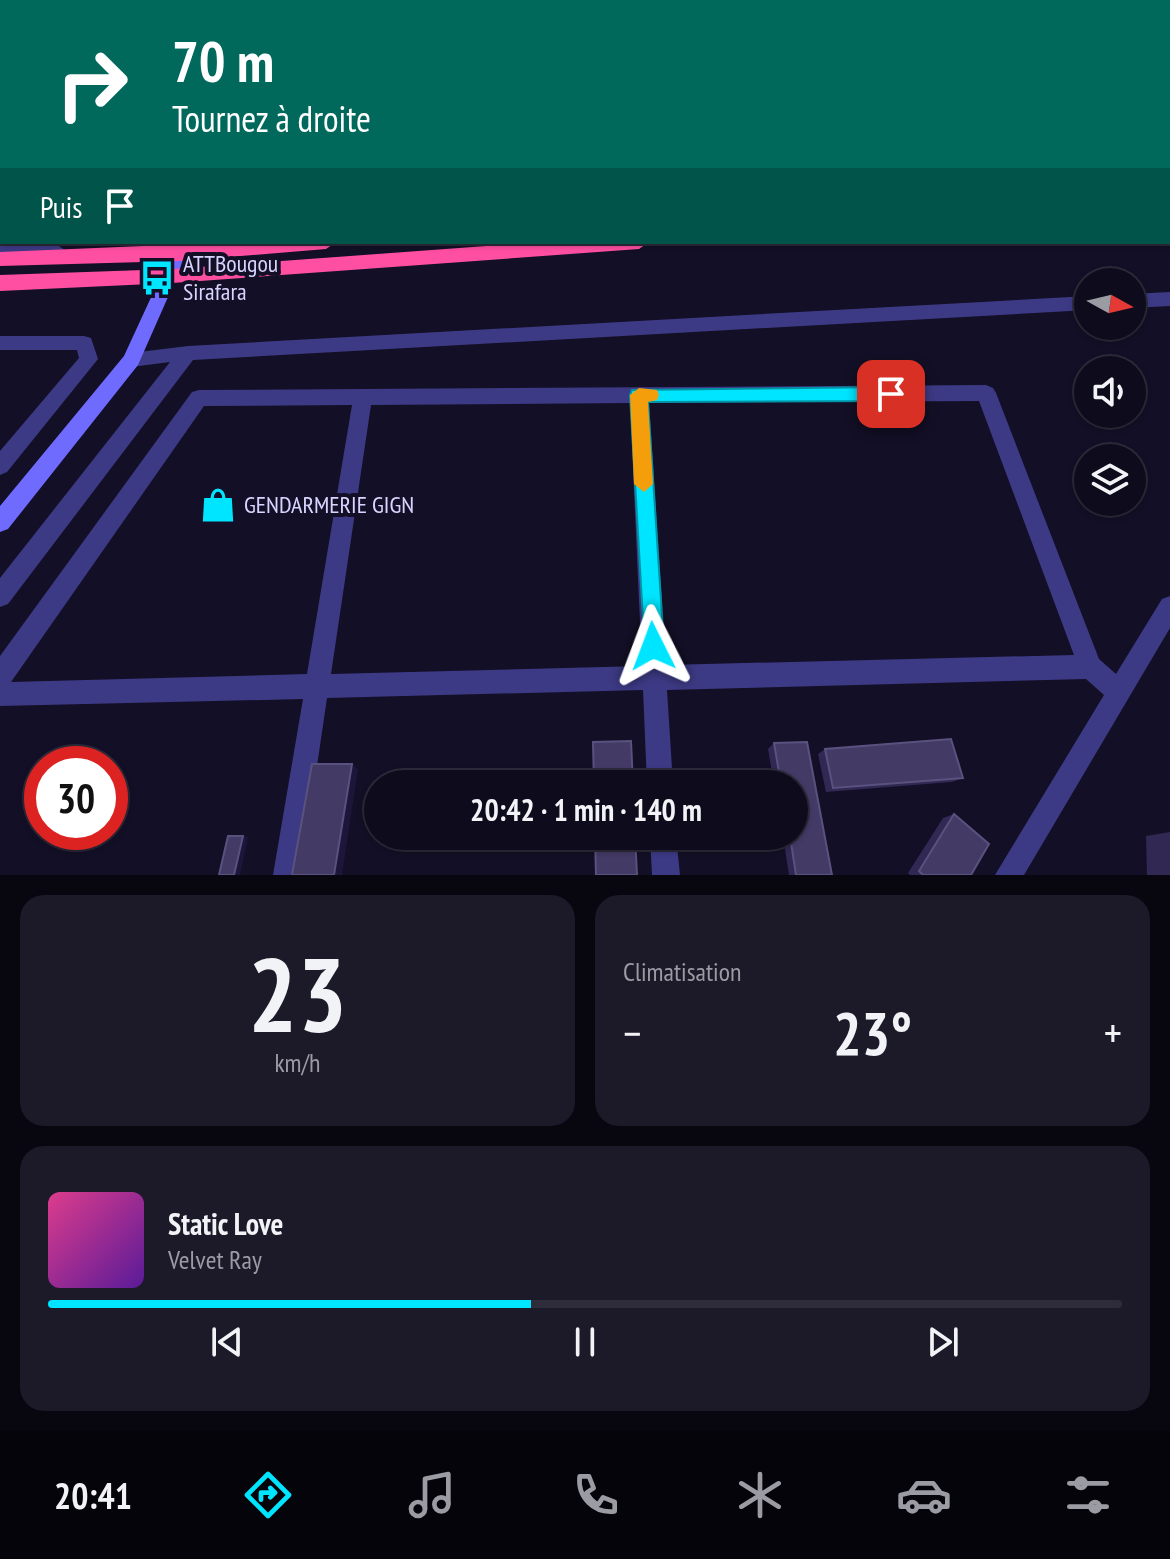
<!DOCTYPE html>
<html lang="fr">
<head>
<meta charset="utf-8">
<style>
  body { margin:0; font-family:"PT Sans Narrow",sans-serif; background:#1c1929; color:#f1f3f6; height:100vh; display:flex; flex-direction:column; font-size:30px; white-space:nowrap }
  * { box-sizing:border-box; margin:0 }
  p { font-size:26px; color:#9b9ba3 }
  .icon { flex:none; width:44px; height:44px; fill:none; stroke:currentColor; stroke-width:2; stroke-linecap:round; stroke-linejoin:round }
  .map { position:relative; height:875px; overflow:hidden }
  .side { display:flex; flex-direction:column; gap:20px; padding:20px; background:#08060f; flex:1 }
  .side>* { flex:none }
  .guide { position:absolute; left:0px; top:0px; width:1170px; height:244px; box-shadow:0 2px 6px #0004,0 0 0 2px #2e2b3b; background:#00695c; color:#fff; overflow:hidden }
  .needle { width:52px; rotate:98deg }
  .controls { position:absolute; left:1074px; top:268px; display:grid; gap:16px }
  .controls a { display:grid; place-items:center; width:72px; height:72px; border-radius:50%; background:#0e0b1c; box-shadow:0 2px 6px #0004,0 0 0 2px #2e2b3b; font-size:40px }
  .speed { position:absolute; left:24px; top:746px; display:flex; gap:16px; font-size:40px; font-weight:700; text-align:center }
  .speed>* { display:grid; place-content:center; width:104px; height:104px; border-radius:50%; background:#0e0b1c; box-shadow:0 2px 6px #0004,0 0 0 2px #2e2b3b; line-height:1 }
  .speed .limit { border:12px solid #d22; background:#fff; color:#111 }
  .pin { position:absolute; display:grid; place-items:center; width:68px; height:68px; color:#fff; margin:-34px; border-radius:16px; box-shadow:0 4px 12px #0006 }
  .me { position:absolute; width:88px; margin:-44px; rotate:357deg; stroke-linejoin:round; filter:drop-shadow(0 0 6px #0008) }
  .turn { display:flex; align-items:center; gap:28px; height:168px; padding:0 40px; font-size:36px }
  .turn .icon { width:104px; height:104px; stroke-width:2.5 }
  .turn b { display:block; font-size:56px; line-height:68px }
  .then { display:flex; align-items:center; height:76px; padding:0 40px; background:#0003; gap:16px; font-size:30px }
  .big { font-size:60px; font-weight:800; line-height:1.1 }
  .side .widget { flex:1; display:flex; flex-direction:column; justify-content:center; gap:12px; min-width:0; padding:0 28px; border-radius:24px; background:#1c1929 }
  .side .dial { align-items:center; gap:0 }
  .dial b { font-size:104px; line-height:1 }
  .song { display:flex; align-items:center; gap:24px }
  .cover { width:96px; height:96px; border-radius:12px; background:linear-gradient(135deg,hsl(330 70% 55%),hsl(270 70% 35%)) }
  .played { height:8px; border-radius:4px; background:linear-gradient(90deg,#00e5ff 45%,#2e2b3b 45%) }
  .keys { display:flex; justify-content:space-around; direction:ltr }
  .heat { display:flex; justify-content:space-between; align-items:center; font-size:44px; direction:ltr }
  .side .tiles { flex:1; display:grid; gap:20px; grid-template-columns:1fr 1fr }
  .widget:last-child { grid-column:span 2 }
  .trip { position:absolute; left:364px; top:770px; width:444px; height:80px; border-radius:40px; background:#0e0b1c; box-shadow:0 2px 6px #0004,0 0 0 2px #2e2b3b; font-weight:800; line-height:80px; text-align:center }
  .tabs { display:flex; height:128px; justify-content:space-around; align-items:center; background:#06040b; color:#9b9ba3 }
  .tabs .icon { width:56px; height:56px }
  .tabs .selected { color:#00e5ff }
  .tabs b { font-size:36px; color:#f1f3f6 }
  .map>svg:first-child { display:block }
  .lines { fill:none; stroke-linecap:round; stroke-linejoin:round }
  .lane { fill:#3d3a85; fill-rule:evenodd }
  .street { fill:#3d3a85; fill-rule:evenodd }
  .secondary { fill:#6f6bff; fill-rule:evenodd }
  .highway { fill:#ff4fa3; fill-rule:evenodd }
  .wall { fill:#312854 }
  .shaded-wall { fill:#1d163a }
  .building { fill:#433a66; stroke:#5a527e; stroke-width:2 }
  .route { fill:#00e5ff; stroke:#0095a6; stroke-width:2 }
  .slow { fill:#f59e0b }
  .labels { text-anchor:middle; stroke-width:8; stroke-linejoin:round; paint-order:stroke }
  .poi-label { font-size:24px; fill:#d9d4ff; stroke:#130f26; text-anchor:start }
</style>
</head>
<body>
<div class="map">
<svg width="1170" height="875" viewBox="0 0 1170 875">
  <rect width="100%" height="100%" fill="#130f26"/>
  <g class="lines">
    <path class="lane" d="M 0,246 L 59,246 L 66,251 L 59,256 L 0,256 Z"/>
    <path class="street" d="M 619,0 L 631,0 L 631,2 L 619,2 Z
      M 844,0 L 857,0 L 858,2 L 845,2 Z
      M 1170,292 L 1170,306 L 1132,308 L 1132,294 Z
      M 1088,296 L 1088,310 L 193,360 L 8,604 L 0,607 L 0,578 L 170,362 L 131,367 L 122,360 L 131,353 L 188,346 Z
      M 0,336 L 84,336 L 91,338 L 98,359 L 7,472 L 0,475 L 0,451 L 79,358 L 77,350 L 0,350 Z
      M 986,385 L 993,388 L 996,393 L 1099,659 L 1116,674 L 1162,599 L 1170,596 L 1170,628 L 1024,875 L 995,875 L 1104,695 L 1086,679 L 667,690 L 673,784 L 647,784 L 643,690 L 327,698 L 301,875 L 273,875 L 303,699 L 0,706 L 0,656 L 192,392 L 199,390 ZM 979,401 L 1074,655 L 666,665 L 649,403 ZM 630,403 L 642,666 L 331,674 L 371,405 ZM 352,405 L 307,674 L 11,682 L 204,406 Z
      M 650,836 L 676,836 L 680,875 L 652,875 Z"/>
    <path class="secondary" d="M 179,248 L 187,254 L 138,365 L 8,529 L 0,532 L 0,506 L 124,356 L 171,254 Z"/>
    <path class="highway" d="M 1168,177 L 1170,177 L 1170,189 L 1168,189 Z
      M 1168,198 L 1170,198 L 1170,210 L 1168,210 Z
      M 239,242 L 336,242 L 326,249 L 179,261 L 0,266 L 0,252 Z
      M 542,242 L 649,242 L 639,249 L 172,283 L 0,291 L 0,275 L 172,269 Z"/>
  </g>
  <path class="wall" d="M 807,742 L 832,875 L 789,875 L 783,836 L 794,836 L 794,784 L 774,784 L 768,749 L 774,743 Z
    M 825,749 L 963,778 L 952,782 L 826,792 L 818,754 Z
    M 954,814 L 971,875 L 910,875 L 908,873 L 943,818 Z
    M 1170,832 L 1170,875 L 1147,875 L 1146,836 Z"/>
  <path class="shaded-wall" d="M 352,764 L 358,769 L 342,875 L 334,875 Z
    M 243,836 L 248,837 L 240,875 L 234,875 Z"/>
  <path class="building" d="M 951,739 L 963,778 L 833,788 L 825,749 Z
    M 631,741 L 633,784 L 594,784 L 593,742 Z
    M 807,742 L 832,875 L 796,875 L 790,836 L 794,836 L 794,784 L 781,784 L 774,743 Z
    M 312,764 L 352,764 L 334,875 L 292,875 Z
    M 954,814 L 989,844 L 971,875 L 923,875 L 919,871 Z
    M 228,836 L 243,836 L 234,875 L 219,875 Z
    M 595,836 L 635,836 L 637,875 L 596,875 Z"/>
  <path class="route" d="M 891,387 L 900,394 L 891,401 L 648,402 L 664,646 L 660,654 L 653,657 L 645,654 L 630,395 L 632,390 Z"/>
  <path class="slow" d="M 639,388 L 657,390 L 659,395 L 657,400 L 648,402 L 653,484 L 644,492 L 634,484 L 630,395 Z"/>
  <defs>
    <g id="bus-bare" transform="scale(2.76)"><path d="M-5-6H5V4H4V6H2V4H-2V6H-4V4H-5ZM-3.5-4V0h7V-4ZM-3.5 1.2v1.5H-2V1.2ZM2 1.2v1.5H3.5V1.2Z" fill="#00e5ff" stroke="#130f26" stroke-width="2.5" paint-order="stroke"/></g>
    <g id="shop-bare" transform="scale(2.76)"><path d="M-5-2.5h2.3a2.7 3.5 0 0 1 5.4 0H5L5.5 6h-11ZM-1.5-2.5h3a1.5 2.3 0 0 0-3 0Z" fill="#00e5ff" stroke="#130f26" stroke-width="2.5" paint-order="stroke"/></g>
  </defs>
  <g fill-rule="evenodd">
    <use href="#bus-bare" x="157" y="278"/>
    <use href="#shop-bare" x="218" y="505"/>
  </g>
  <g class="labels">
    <g class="poi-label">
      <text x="183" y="272">ATTBougou<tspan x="183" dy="28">Sirafara</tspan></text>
      <text x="244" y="513">GENDARMERIE GIGN</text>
    </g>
  </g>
</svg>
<div class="controls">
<a><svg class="needle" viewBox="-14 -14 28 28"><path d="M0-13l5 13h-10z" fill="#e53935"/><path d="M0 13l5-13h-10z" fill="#9b9ba3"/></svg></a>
<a><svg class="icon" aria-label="sound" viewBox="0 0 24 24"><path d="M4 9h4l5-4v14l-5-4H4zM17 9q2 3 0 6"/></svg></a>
<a><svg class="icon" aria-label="layers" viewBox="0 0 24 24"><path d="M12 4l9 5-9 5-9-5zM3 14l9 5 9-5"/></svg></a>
</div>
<div class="speed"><div class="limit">30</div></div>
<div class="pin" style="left:891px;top:394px;background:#d93025"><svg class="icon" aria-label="arrive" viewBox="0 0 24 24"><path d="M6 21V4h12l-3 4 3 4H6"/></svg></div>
<svg class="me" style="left:653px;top:646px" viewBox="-20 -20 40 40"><path d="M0-17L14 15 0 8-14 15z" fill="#00e5ff" stroke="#fff" stroke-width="4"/></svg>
<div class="trip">20:42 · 1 min · 140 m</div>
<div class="guide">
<div class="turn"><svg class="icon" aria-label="right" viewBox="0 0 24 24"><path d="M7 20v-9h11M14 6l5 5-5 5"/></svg><div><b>70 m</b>Tournez à droite</div></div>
<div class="then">Puis<svg class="icon" aria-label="arrive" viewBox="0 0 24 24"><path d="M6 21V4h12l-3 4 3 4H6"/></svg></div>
</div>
</div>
<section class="side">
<div class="tiles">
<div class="widget dial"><b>23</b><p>km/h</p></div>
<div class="widget"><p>Climatisation</p>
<div class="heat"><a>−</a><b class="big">23°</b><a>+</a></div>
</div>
<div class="widget">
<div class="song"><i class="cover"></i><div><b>Static Love</b><p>Velvet Ray</p></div></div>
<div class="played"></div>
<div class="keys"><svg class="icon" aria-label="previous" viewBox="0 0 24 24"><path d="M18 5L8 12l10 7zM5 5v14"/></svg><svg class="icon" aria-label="pause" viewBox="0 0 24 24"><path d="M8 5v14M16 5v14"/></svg><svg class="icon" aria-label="next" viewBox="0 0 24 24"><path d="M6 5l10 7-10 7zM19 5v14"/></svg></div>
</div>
</div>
</section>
<nav class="tabs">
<b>20:41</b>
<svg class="icon selected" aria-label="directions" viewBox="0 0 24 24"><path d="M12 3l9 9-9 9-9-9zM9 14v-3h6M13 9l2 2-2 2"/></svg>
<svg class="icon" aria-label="music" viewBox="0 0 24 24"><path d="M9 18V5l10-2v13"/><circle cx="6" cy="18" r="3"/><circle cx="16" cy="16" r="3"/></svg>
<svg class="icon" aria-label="phone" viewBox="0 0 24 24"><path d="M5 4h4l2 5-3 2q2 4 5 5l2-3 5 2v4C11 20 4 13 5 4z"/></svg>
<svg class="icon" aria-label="climate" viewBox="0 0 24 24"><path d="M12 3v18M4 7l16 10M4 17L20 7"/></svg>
<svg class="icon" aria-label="car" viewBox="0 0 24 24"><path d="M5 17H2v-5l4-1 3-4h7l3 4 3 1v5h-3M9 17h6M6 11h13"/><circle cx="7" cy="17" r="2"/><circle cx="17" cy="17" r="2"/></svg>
<svg class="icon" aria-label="filters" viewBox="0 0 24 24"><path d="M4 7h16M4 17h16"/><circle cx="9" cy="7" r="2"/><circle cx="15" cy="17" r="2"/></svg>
</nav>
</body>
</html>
